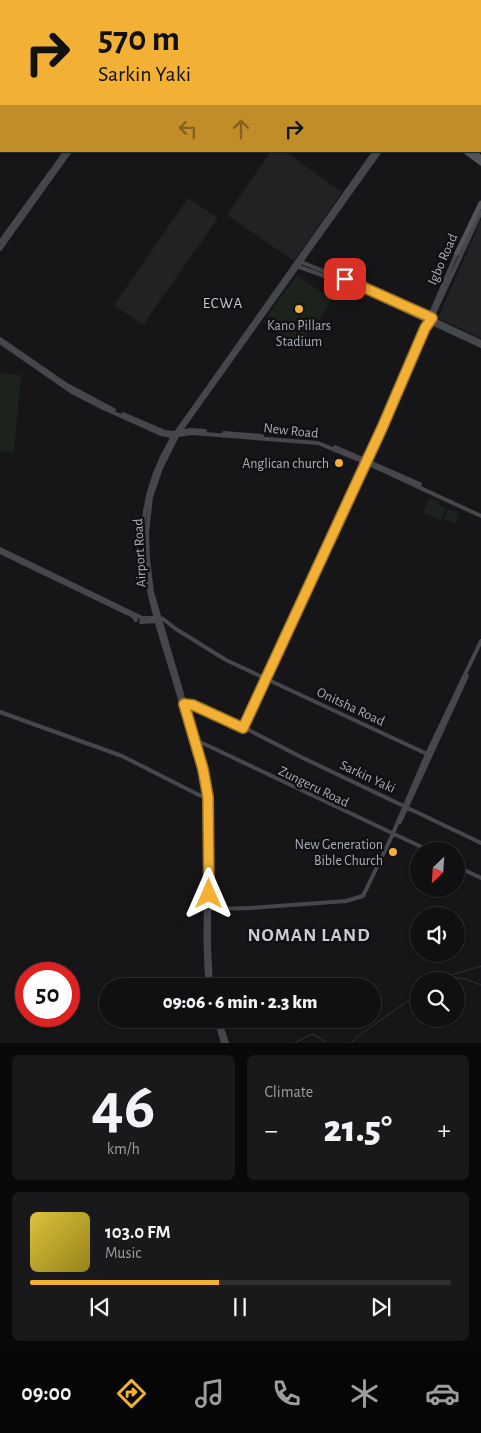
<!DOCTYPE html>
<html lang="en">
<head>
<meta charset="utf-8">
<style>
  body { margin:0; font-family:"Alegreya Sans",sans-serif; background:#19191b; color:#f1f3f6; height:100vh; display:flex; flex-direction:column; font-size:19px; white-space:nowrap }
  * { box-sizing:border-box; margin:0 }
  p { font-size:16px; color:#9c9d9f }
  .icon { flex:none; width:28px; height:28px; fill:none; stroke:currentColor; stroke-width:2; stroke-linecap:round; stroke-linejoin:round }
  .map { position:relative; height:1043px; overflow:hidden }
  .sheet { display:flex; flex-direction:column; gap:12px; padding:12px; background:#09090a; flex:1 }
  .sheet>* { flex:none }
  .top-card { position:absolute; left:0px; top:0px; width:481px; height:152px; box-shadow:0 1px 4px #0004,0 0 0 1px #303032; background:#f2b134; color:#111; overflow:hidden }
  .needle { width:32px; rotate:205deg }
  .fabs { position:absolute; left:410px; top:842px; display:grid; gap:10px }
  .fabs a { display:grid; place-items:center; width:55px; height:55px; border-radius:50%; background:#101012; box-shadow:0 1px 4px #0004,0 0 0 1px #303032; font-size:25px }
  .speed { position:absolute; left:15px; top:962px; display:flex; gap:10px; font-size:25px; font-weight:700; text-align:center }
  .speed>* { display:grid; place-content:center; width:65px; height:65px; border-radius:50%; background:#101012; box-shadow:0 1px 4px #0004,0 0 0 1px #303032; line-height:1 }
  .speed .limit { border:8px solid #d22; background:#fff; color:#111 }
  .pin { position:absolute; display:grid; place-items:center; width:42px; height:42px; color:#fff; margin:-21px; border-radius:10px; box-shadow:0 2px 8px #0006 }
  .me { position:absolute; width:55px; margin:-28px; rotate:0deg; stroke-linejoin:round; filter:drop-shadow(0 0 4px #0008) }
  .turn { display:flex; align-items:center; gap:18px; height:105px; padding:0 15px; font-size:22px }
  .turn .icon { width:65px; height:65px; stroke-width:2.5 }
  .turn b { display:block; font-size:35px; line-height:42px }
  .lanes { display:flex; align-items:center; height:48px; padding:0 15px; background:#0003; justify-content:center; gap:25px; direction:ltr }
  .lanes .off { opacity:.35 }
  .big { font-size:38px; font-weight:800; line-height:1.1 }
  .sheet .tile { flex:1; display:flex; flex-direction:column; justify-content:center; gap:8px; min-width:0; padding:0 18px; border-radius:8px; background:#19191b }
  .sheet .dial { align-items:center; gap:0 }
  .dial b { font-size:65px; line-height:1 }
  .song { display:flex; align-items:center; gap:15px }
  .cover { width:60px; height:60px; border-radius:8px; background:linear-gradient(135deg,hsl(50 70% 55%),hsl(50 70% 35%)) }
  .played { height:5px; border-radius:2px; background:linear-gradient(90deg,#f2b134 45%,#303032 45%) }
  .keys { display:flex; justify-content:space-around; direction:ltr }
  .heat { display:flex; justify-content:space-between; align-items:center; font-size:28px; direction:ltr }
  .sheet .tiles { flex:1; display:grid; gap:12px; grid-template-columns:1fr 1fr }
  .tile:last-child { grid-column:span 2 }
  .trip { position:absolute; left:99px; top:978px; width:282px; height:50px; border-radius:25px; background:#101012; box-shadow:0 1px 4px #0004,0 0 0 1px #303032; font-weight:800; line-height:50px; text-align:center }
  .tabs { display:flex; height:80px; justify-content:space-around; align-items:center; background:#060607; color:#9c9d9f }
  .tabs .icon { width:35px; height:35px }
  .tabs .current { color:#f2b134 }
  .tabs b { font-size:22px; color:#f1f3f6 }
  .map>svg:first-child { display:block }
  .built { fill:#222225 }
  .green { fill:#1c231d }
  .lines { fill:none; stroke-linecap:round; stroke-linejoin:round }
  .stream { stroke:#2c353c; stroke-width:1 }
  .secondary { stroke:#45474d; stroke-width:4 }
  .primary { stroke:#53555c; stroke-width:5 }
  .route-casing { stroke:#9d7322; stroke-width:12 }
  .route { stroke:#f2b134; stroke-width:9 }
  .poi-dot { fill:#f2b134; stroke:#111113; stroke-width:2 }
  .labels { text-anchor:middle; stroke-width:5; stroke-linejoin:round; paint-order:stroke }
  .street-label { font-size:14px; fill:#a8adb8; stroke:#111113 }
  .poi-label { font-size:14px; fill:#a8adb8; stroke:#111113; text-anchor:end }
  .neighbourhood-label { font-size:15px; letter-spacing:1px; fill:#c9ccd4; stroke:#111113 }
  .district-label { font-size:19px; font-weight:bold; letter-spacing:1px; fill:#c9ccd4; stroke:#111113 }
</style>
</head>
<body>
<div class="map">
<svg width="481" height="1043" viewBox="0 0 481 1043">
  <rect width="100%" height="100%" fill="#161618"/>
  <path class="built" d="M 271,151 L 284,151 L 342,192 L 294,261 L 227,215 Z
    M 188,198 L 218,218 L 143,325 L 114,305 Z
    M 481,220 L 481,338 L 438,318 Z"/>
  <path class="green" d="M 297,275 L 332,300 L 320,318 L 323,320 L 314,333 L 311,330 L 298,348 L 263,322 Z
    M 0,373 L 21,375 L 14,453 L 0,451 Z
    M 429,498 L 439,502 L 435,511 L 438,505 L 446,508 L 441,520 L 423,513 Z
    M 448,509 L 460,514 L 456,524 L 444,519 Z"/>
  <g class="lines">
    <path class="stream" d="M 449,976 L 465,979 L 481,985
      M 439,981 L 448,976 L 481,966
      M 295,1043 L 312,1034 L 323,1040 L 324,1043
      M 351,1043 L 358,1036 L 419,993"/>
    <path class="secondary" d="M 172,1 L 173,0
      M 176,1 L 177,0
      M 0,242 L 66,151
      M 0,249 L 70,151
      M 301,262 L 368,289 L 481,342
      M 297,266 L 354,287 L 481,346
      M 431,320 L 481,212
      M 0,339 L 65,384 L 114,410
      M 0,342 L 72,392 L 103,408 L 161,434 L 171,436 L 192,433 L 318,443 L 371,465 L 481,516
      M 123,414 L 165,432 L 172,433 L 191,430 L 205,431
      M 224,433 L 262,436
      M 335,447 L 420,484
      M 0,549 L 140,617
      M 0,552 L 133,616 L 136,620
      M 141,618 L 159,618 L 163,619 L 176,629 L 226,660 L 427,754
      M 141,622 L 159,621
      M 182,704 L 193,705 L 245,728 L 301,757 L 481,843
      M 0,712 L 122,756 L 205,798
      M 243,728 L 382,428 L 458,250
      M 195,742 L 202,743 L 215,749 L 430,851
      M 400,822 L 467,676
      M 456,866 L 481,878
      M 209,909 L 250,908 L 346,901 L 363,896 L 391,838 L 427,754 L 481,641
      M 208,986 C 201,922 212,857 204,794 C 201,771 194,749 188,728 C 180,698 171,669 162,640 C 140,567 130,510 171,440 L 375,151
      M 211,986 L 209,948 L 209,815 L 205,779 L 197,745 L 152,592 L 148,560 L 147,532 L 151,497 L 161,468 L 178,434 L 380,151
      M 216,1019 L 223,1043
      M 219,1019 L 227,1043"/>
    <path class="primary" d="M 251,0 L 253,1
      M 258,0 L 260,1
      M 480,3 L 481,2
      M 465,151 L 481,163
      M 473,151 L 481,158
      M 457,253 L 481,203"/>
  </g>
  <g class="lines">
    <g class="route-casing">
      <path id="route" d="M 209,894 L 208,797 L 203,769 L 184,704 L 193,705 L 243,728 L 382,428 L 425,328 L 432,318 L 345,279"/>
    </g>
    <use href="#route" class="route"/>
  </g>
  <g class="poi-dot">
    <circle cx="299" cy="309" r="5"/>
    <circle cx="339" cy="463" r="5"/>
    <circle cx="393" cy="852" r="5"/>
  </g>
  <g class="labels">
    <g class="street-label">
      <text transform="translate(442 259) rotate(-66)" y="5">Igbo Road</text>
      <text transform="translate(291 430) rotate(6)" y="5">New Road</text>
      <text transform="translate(139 553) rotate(-93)" y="5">Airport Road</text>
      <text transform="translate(351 706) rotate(25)" y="5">Onitsha Road</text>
      <text transform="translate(368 776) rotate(25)" y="5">Sarkin Yaki</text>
      <text transform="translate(314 786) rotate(26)" y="5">Zungeru Road</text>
    </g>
    <g class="poi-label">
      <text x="299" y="330" text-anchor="middle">Kano Pillars<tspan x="299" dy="16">Stadium</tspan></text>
      <text x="329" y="468">Anglican church</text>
      <text x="383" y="849">New Generation<tspan x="383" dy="16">Bible Church</tspan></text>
    </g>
    <g class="neighbourhood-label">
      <text x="223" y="308">ECWA</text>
    </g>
    <g class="district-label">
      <text x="309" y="941">NOMAN LAND</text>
    </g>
  </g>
</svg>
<div class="fabs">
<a><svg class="needle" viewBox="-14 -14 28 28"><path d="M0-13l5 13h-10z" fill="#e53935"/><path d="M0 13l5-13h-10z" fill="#9c9d9f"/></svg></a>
<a><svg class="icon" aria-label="sound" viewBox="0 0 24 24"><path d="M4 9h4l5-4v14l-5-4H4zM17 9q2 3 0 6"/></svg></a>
<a><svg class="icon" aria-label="search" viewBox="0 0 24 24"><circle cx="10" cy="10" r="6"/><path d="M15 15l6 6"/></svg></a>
</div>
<div class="speed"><div class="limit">50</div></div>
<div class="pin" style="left:345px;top:279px;background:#d93025"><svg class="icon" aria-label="arrive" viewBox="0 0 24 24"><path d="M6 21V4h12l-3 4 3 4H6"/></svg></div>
<svg class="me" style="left:209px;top:894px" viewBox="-20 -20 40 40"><path d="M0-17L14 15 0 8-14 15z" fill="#f2b134" stroke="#fff" stroke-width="4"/></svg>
<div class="trip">09:06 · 6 min · 2.3 km</div>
<div class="top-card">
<div class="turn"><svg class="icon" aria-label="right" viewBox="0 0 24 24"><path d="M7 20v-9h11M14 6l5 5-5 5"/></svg><div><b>570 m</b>Sarkin Yaki</div></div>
<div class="lanes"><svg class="icon off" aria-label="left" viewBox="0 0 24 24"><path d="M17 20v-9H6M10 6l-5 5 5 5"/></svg><svg class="icon off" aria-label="ahead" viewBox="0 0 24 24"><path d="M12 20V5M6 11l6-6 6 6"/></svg><svg class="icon" aria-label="right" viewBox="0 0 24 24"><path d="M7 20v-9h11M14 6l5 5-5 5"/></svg></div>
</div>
</div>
<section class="sheet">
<div class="tiles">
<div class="tile dial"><b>46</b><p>km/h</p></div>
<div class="tile"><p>Climate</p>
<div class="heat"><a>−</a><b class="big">21.5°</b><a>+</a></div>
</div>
<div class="tile">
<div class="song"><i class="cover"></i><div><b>103.0 FM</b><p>Music</p></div></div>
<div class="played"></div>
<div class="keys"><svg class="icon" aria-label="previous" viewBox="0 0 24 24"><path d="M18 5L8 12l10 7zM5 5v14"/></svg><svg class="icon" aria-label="pause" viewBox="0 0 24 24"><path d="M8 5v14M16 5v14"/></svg><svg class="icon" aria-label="next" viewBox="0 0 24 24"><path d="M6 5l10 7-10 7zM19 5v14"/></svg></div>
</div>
</div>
</section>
<nav class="tabs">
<b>09:00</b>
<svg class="icon current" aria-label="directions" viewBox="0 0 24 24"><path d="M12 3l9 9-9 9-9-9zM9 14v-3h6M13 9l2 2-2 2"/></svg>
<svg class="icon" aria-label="music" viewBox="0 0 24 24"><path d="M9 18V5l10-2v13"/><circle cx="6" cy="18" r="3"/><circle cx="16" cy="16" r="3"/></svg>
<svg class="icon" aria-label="phone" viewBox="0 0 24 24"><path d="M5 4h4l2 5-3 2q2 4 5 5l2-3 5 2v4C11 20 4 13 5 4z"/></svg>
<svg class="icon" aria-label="climate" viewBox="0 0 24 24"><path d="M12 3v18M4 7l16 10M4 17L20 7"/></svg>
<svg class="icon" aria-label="car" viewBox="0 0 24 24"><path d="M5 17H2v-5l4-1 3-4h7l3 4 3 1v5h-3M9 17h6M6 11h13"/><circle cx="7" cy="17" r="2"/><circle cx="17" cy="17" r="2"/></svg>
</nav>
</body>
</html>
